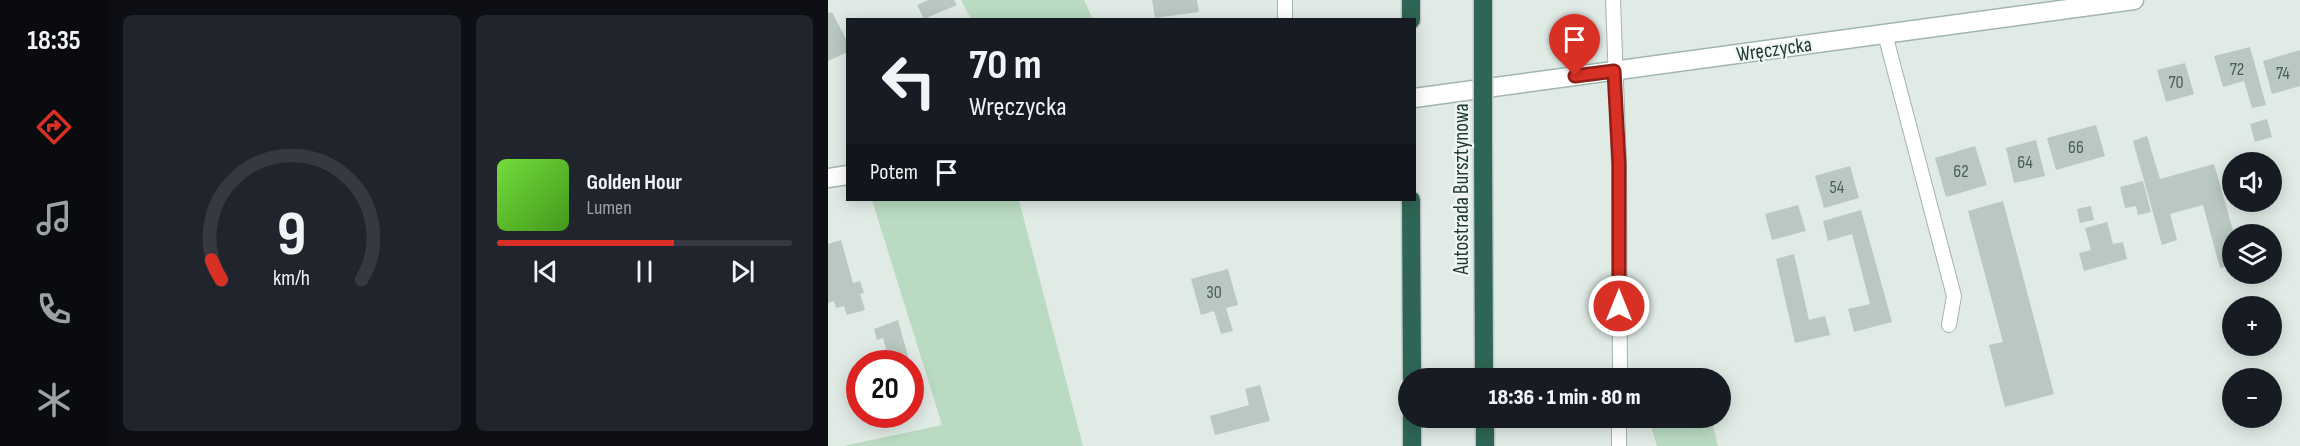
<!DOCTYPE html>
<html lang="pl">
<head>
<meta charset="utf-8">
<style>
  body { margin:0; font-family:"Sofia Sans Condensed",sans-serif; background:#20242c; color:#f1f3f6; height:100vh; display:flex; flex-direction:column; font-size:22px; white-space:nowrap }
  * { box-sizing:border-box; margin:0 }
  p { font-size:20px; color:#9ea1a6 }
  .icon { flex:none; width:33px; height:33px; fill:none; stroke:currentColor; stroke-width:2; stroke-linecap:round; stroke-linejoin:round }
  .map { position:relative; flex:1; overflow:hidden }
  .sheet { display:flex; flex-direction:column; gap:15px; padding:15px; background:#0d0f14; width:720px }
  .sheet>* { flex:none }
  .hud { position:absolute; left:18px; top:18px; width:570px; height:183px; border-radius:0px; box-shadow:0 3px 15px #0003; background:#171b24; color:#f1f3f6; overflow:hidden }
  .tools { position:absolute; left:1394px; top:152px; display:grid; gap:12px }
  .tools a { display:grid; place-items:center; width:60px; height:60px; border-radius:50%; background:#171b24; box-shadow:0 3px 15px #0003; font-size:30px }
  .speed { position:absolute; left:18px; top:350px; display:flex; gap:12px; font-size:30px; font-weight:700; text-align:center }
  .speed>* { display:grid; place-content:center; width:78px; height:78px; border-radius:50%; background:#171b24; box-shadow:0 3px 15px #0003; line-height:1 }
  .speed .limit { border:9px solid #d22; background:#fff; color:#111 }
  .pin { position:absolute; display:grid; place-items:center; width:51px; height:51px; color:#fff; margin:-62px -26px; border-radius:50% 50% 50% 0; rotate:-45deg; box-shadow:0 0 6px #0007 }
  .pin .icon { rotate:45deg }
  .me { position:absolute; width:66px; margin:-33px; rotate:0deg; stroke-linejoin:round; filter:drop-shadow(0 0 4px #0008) }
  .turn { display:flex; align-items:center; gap:21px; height:126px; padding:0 24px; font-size:27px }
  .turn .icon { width:78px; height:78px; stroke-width:2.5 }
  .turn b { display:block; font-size:42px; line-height:51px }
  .then { display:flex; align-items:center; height:57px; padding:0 24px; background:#0003; gap:12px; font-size:22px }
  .sheet .tile { flex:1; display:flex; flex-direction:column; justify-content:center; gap:9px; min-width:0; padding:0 21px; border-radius:9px; background:#20242c }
  .sheet .dial { align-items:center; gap:0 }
  .dial svg { height:156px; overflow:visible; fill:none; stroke:#363941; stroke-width:7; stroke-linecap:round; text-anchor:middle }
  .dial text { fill:#f1f3f6; stroke:none }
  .song { display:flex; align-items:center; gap:18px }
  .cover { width:72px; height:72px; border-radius:9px; background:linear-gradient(135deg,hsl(100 70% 55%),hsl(100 70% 35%)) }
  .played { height:6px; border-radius:3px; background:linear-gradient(90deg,#d93025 60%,#363941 60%) }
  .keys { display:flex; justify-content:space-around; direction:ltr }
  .sheet .tiles { flex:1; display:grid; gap:15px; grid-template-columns:repeat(2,1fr) }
  .trip { position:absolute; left:570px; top:368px; width:333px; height:60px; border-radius:30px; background:#171b24; box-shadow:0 3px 15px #0003; font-weight:800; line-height:60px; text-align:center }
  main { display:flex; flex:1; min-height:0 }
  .menu { display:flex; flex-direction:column; width:108px; justify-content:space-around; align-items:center; background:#090b0e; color:#9ea1a6 }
  .menu .icon { width:42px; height:42px }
  .menu .selected { color:#d93025 }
  .menu b { font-size:27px; color:#f1f3f6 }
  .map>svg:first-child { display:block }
  .green { fill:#badbc1 }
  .building { fill:#b9c8c1 }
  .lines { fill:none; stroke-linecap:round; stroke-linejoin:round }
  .service-casing { stroke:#a4b3ac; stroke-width:16 }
  .secondary-casing { stroke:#a0b6ad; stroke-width:21 }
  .motorway-casing { stroke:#c1c8c6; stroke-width:21 }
  .service { stroke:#fff; stroke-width:14 }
  .secondary { stroke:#fff; stroke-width:18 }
  .motorway { stroke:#2f6556; stroke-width:18 }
  .motorway-bridge-casing { stroke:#c1c8c6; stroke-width:21; stroke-linecap:butt }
  .motorway-bridge { stroke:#2f6556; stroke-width:18 }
  .route-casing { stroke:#8d1f18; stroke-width:15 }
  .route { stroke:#d93025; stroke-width:10 }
  .labels { text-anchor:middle; stroke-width:4.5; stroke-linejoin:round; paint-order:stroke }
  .number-label { font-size:18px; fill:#485e56 }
  .street-label { font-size:21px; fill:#223b32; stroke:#f1f8f4 }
</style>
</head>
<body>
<main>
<nav class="menu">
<b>18:35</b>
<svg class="icon selected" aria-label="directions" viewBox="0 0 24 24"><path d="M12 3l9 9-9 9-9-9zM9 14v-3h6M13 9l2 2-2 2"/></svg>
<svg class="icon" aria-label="music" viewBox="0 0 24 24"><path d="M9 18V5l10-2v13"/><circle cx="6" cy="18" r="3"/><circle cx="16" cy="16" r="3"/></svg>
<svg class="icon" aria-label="phone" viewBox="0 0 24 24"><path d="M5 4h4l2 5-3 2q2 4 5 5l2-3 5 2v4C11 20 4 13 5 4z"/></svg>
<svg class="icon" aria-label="climate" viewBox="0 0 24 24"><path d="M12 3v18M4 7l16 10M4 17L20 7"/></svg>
</nav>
<section class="sheet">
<div class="tiles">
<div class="tile dial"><svg viewBox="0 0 100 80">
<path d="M14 69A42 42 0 1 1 86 69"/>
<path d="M14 69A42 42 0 0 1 9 59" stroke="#d93025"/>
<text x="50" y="56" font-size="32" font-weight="700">9</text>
<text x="50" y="72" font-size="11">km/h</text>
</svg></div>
<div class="tile">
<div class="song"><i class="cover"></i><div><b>Golden Hour</b><p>Lumen</p></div></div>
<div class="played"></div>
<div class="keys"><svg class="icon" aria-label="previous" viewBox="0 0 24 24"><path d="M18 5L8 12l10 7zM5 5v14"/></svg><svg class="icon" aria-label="pause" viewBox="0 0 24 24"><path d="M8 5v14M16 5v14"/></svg><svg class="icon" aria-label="next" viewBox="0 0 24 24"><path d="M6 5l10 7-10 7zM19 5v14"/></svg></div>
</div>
</div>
</section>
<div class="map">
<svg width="1472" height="446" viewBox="0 0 1472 446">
  <rect width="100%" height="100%" fill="#e1ebe6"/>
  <path class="green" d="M 133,0 L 256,0 L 265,19 L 143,19 Z
    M 44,200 L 191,200 L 255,446 L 15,446 L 114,425 Z
    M 820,417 L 883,417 L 890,446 L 829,446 Z"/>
  <path class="building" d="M 100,0 L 126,0 L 129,5 L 96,19 L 89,5 Z
    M 324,0 L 369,0 L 371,12 L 327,18 Z
    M 4,12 L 20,43 L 20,52 L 0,61 L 0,13 Z
    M 1422,47 L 1438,105 L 1424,108 L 1416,81 L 1395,87 L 1386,56 Z
    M 1472,50 L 1472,86 L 1444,94 L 1435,61 Z
    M 1357,63 L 1366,94 L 1338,102 L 1329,70 Z
    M 1439,119 L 1444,137 L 1427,142 L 1422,124 Z
    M 1268,125 L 1277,156 L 1228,170 L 1219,138 Z
    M 1319,136 L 1332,179 L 1386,164 L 1406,234 L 1404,234 L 1404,265 L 1392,268 L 1375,205 L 1342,214 L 1349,240 L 1334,245 L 1305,141 Z
    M 1208,140 L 1217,176 L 1186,183 L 1178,148 Z
    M 1147,146 L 1159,185 L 1118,197 L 1107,158 Z
    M 1022,166 L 1031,198 L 996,208 L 987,176 Z
    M 1315,181 L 1323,212 L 1310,215 L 1308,206 L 1297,208 L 1292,187 Z
    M 1175,201 L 1226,394 L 1177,407 L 1161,345 L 1175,342 L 1140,211 Z
    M 970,205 L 978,231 L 944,240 L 937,214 Z
    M 1263,206 L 1266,220 L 1252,223 L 1249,209 Z
    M 1033,210 L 1064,322 L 1026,332 L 1020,309 L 1042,304 L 1024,234 L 1000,241 L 995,221 Z
    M 1279,222 L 1285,244 L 1295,242 L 1299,259 L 1256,271 L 1251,253 L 1263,250 L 1257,228 Z
    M 13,240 L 25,283 L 32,281 L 36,293 L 32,294 L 37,310 L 19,315 L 16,306 L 8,308 L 6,301 L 0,303 L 0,244 Z
    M 966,254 L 981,320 L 997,316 L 1002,335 L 967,343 L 948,259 Z
    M 400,269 L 410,305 L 398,308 L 405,331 L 393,334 L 386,311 L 373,315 L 363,279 Z
    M 70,320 L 78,349 L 82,363 L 62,363 L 55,338 L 49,340 L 46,329 Z
    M 82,384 L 85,384 L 90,405 L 82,407 Z
    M 432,385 L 442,421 L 387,435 L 382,416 L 421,405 L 417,389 Z"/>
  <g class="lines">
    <g class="service-casing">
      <path id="service" d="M 785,0 L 791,164 L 792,378
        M 457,20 L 457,0
        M 1057,34 L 1126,296 L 1121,325
        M 791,446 L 791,417"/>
    </g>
    <g class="secondary-casing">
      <path id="secondary" d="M 586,98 L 1306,0
        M 0,178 L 20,175"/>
    </g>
    <g class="motorway-casing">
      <path id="motorway" d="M 583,20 L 583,0
        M 655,40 L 655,0
        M 655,138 L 656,378
        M 583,200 L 584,378
        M 584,417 L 584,446
        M 657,417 L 657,446"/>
    </g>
    <use href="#service" class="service"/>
    <use href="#secondary" class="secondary"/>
    <use href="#motorway" class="motorway"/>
    <g class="motorway-bridge-casing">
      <path id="motorway-bridge" d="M 655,40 L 655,138"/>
    </g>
    <use href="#motorway-bridge" class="motorway-bridge"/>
  </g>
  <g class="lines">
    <g class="route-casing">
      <path id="route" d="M 747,76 L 786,71 L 791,164 L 791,306"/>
    </g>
    <use href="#route" class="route"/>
  </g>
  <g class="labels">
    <g class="number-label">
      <text x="1409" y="75">72</text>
      <text x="1455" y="79">74</text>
      <text x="1348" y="88">70</text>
      <text x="1248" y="153">66</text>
      <text x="1197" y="168">64</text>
      <text x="1133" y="177">62</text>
      <text x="1009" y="193">54</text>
      <text x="386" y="298">30</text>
    </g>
    <g class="street-label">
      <text transform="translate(946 49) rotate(-8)" y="7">Wręczycka</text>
      <text transform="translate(633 189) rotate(-90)" y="7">Autostrada Bursztynowa</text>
    </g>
  </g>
</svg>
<div class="tools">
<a><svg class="icon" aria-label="sound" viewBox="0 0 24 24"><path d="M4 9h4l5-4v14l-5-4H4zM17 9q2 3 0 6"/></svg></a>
<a><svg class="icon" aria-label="layers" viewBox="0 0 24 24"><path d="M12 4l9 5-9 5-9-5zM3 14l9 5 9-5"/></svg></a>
<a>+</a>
<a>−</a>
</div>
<div class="speed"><div class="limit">20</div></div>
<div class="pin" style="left:747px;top:76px;background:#d93025"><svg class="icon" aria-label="arrive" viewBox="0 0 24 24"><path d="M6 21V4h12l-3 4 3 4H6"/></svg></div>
<svg class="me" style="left:791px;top:306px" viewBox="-20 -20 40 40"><circle r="17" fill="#d93025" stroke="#fff" stroke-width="3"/><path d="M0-11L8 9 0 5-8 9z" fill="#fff"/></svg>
<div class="trip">18:36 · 1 min · 80 m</div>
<div class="hud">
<div class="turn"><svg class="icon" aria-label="left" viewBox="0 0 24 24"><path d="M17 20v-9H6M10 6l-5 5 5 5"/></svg><div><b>70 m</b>Wręczycka</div></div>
<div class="then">Potem<svg class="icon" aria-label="arrive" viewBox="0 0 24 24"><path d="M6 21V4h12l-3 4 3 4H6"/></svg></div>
</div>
</div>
</main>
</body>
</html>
